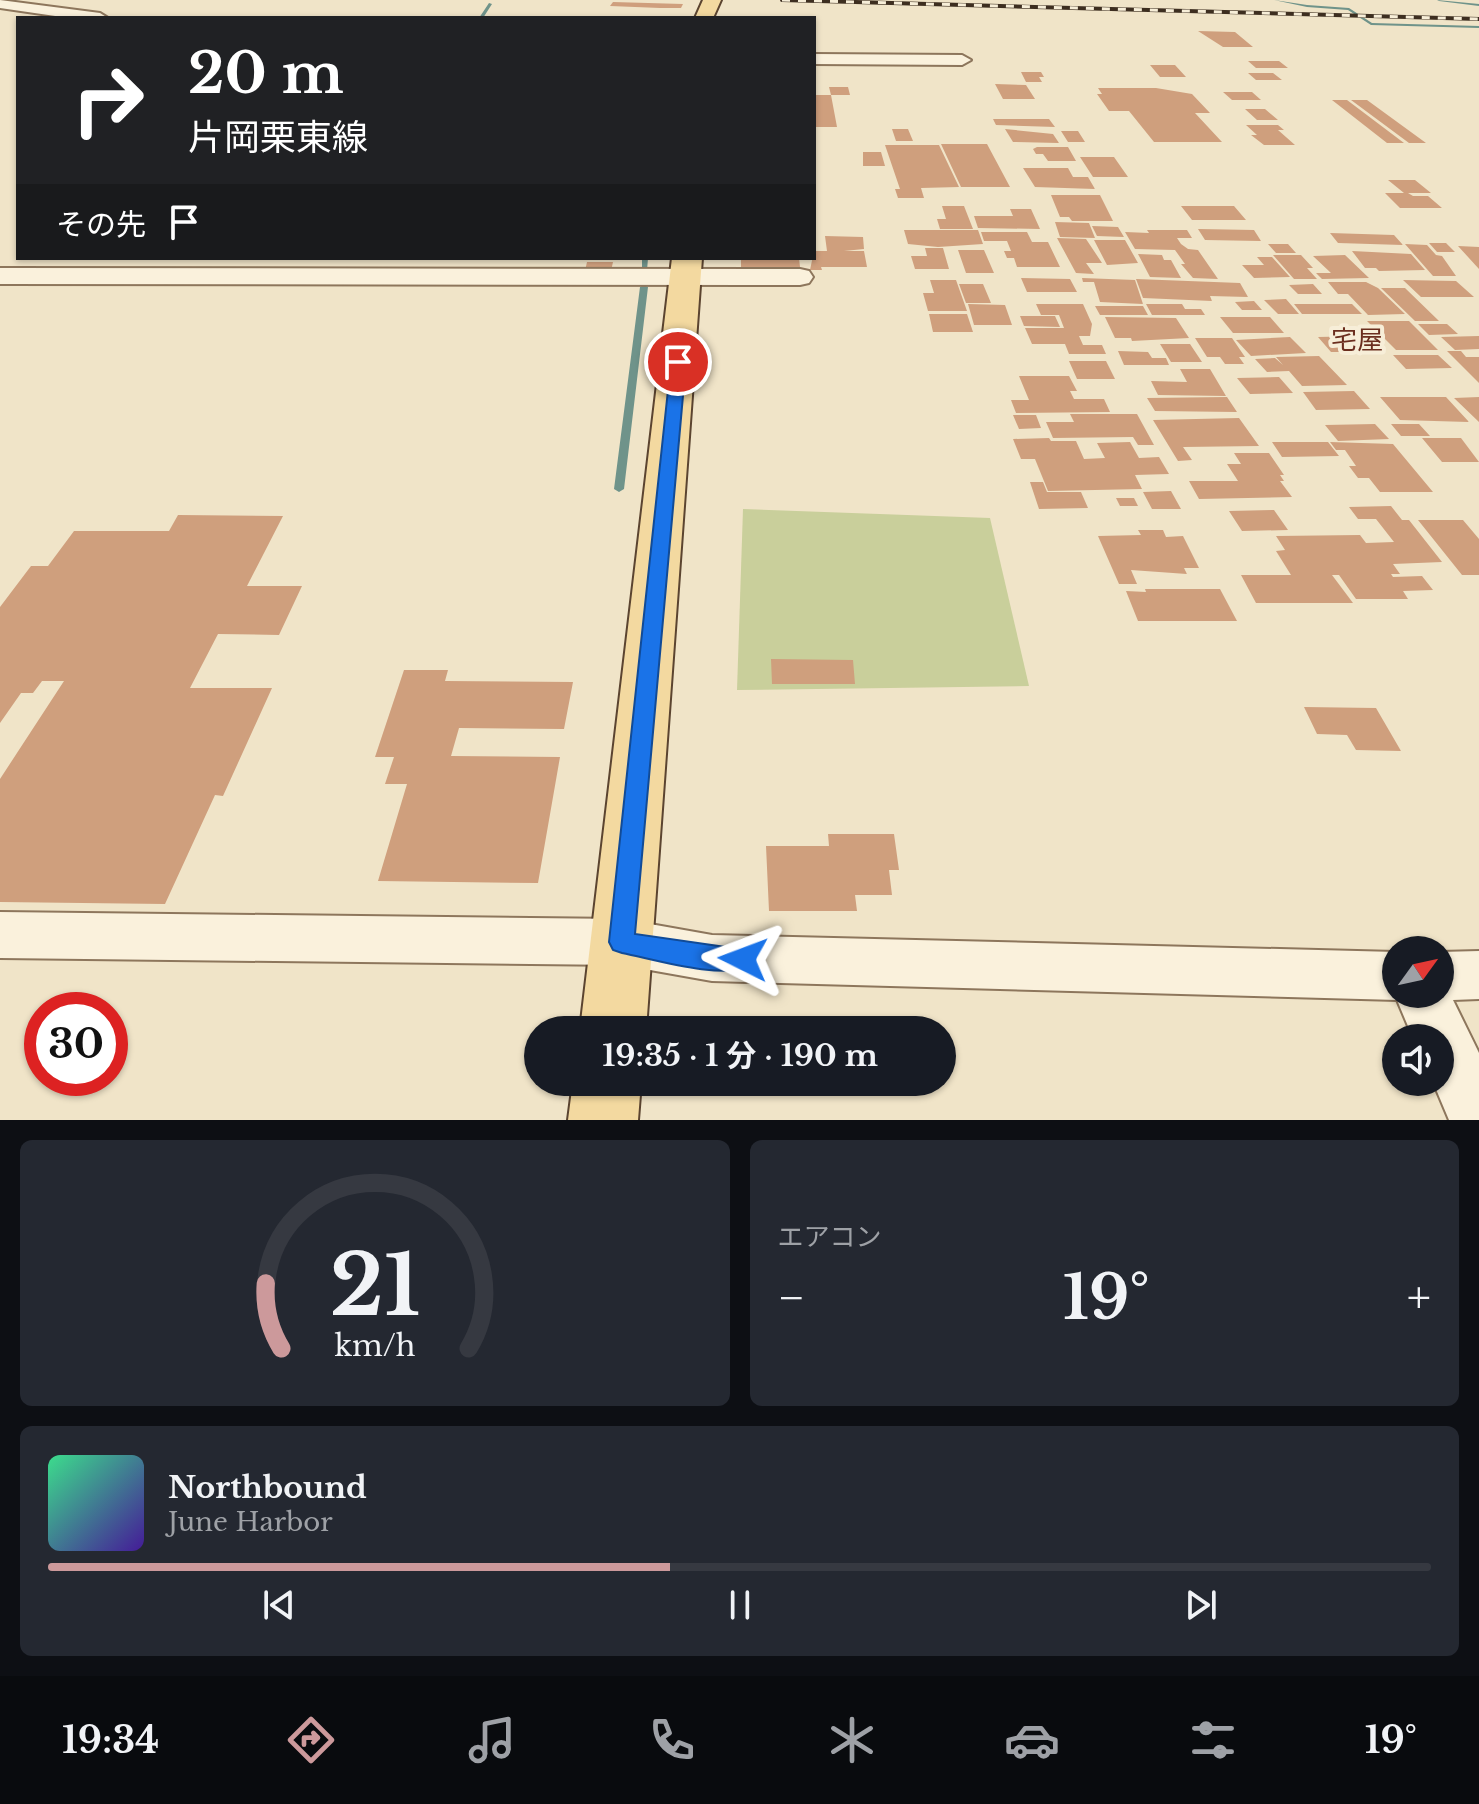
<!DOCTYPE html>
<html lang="ja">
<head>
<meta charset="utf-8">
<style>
  body { margin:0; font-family:"Libre Baskerville","Noto Sans JP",serif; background:#242831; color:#f1f3f6; height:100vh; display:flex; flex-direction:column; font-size:30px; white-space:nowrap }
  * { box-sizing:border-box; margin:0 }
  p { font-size:26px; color:#9ea1a6 }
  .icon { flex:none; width:44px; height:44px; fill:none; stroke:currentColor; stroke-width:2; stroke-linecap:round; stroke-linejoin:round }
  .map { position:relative; height:1120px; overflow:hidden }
  .drawer { display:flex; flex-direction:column; gap:20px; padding:20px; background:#0d0f14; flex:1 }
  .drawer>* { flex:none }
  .hud { position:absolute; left:16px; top:16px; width:800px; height:244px; border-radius:0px; box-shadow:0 2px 6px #0004; background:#202124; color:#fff; overflow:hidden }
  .needle { width:52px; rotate:57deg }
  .controls { position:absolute; left:1382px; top:936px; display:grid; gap:16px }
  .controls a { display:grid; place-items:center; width:72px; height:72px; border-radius:50%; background:#171b24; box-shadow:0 2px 6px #0004; font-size:40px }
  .speed { position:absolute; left:24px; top:992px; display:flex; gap:16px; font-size:40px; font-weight:700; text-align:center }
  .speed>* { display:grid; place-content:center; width:104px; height:104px; border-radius:50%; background:#171b24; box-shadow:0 2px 6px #0004; line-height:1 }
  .speed .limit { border:12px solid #d22; background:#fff; color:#111 }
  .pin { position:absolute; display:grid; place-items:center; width:68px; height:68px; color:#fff; margin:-34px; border:4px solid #fff; border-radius:50%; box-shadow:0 2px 8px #0007 }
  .me { position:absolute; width:88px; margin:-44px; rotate:273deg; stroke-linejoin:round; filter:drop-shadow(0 0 6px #0008) }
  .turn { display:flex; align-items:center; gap:28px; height:168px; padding:0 40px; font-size:36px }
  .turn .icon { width:104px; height:104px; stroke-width:2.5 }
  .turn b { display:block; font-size:56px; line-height:68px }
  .then { display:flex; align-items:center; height:76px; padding:0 40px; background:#0003; gap:16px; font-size:30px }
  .big { font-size:60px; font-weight:700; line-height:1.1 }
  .drawer .tile { flex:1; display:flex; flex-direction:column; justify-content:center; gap:12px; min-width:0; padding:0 28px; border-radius:12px; background:#242831 }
  .drawer .dial { align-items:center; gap:0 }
  .dial svg { height:208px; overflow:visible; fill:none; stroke:#363941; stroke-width:7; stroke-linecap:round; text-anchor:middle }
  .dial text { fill:#f1f3f6; stroke:none }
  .song { display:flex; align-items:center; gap:24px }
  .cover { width:96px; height:96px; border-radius:12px; background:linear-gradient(135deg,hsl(150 70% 55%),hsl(260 70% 35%)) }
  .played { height:8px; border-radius:4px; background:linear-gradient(90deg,#cc999b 45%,#363941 45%) }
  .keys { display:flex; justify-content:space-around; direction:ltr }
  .heat { display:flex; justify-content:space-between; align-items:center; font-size:44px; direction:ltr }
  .drawer .tiles { flex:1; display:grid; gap:20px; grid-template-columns:1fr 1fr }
  .tile:last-child { grid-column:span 2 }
  .trip { position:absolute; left:524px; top:1016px; width:432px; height:80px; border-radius:40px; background:#171b24; box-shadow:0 2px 6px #0004; font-weight:700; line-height:80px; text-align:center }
  .tabs { display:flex; height:128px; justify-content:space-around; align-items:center; background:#090b0e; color:#9ea1a6 }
  .tabs .icon { width:56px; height:56px }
  .tabs .active { color:#cc999b }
  .tabs b { font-size:36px; color:#f1f3f6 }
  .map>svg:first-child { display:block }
  .green { fill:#c9cf9b }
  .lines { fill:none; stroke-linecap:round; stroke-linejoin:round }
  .stream { fill:#6f938a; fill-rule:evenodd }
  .building { fill:#cf9f7d }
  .minor-casing { stroke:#8d765c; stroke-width:4 }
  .major-casing { stroke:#5b4430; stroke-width:4 }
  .minor { fill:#faf1dc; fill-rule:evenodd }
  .major { fill:#f3d9a0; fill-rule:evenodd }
  .rail-casing { stroke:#3d2e20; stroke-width:4 }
  .rail { stroke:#f7eed8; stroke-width:3; stroke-dasharray:8; stroke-linecap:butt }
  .route { fill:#1a73e8; stroke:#114b97; stroke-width:2 }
  .labels { text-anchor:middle; stroke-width:8; stroke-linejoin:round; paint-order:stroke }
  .far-quarter-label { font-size:26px; fill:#6b2e1e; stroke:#f7eed8 }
</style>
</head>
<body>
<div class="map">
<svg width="1479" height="1120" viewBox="0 0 1479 1120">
  <rect width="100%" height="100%" fill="#f0e4c8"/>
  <path class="green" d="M 743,509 L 990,518 L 1029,686 L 737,690 Z"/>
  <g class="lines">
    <path class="stream" d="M 1274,0 L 1307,5 L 1349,8 L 1372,23 L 1479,26 L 1479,28 L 1371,25 L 1348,10 L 1307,7 Z
      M 1437,0 L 1479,4 L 1479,6 L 1439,1 Z
      M 489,3 L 492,4 L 483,18 L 479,18 Z
      M 642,258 L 648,258 L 647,271 L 642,270 Z
      M 644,285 L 648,287 L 624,489 L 619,492 L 614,489 L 640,287 Z"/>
  </g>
  <path class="building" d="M 613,2 L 683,4 L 681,8 L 660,8 L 610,6 Z
    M 1198,31 L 1235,32 L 1253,47 L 1223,47 Z
    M 1248,61 L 1279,61 L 1288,68 L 1256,68 Z
    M 1150,65 L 1175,65 L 1186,77 L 1160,77 Z
    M 1021,72 L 1041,72 L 1044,77 L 1039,77 L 1042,82 L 1026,82 Z
    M 1248,73 L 1273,73 L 1282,80 L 1256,80 Z
    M 995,84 L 1026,85 L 1035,99 L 1003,99 Z
    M 829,87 L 848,87 L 850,95 L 831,95 Z
    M 1098,88 L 1156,88 L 1192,94 L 1210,113 L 1195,113 L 1222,142 L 1154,142 L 1129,111 L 1109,111 L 1097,94 L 1102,94 Z
    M 1223,92 L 1252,92 L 1261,100 L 1232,100 Z
    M 814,95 L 831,95 L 837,127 L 814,127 Z
    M 1332,100 L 1347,100 L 1404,143 L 1387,143 Z
    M 1351,100 L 1367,100 L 1426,143 L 1409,143 Z
    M 1245,109 L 1265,109 L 1278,120 L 1257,120 Z
    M 993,119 L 1049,119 L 1055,127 L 996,125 Z
    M 1246,125 L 1278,125 L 1284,130 L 1278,130 L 1295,145 L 1264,145 L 1251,135 L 1257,135 Z
    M 892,129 L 908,129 L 913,141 L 896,141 Z
    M 1005,129 L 1053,134 L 1059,143 L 1013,142 Z
    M 1061,131 L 1078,131 L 1085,142 L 1068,142 Z
    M 941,144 L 987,144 L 1010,187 L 961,187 Z
    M 885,145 L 939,145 L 959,187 L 921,188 L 924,198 L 898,198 L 895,189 L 900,189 Z
    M 1037,147 L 1068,147 L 1076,161 L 1048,161 L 1043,154 L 1036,154 L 1033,149 Z
    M 863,152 L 881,152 L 885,166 L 863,166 Z
    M 1080,157 L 1114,157 L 1128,177 L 1093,177 Z
    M 1023,168 L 1068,168 L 1073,177 L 1088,177 L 1095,189 L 1035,187 Z
    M 1388,180 L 1415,180 L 1431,193 L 1408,193 L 1413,196 L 1428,196 L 1442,208 L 1400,208 L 1385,193 L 1404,193 Z
    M 1051,195 L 1100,195 L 1113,221 L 1072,221 L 1069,217 L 1060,217 Z
    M 942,206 L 964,206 L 973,229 L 940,229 L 937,219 L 946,219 Z
    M 1181,206 L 1234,206 L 1246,220 L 1192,220 Z
    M 1010,209 L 1031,209 L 1040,229 L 978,228 L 974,216 L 1013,216 Z
    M 1055,222 L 1089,223 L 1095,238 L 1060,237 Z
    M 1092,226 L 1118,227 L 1124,237 L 1097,236 Z
    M 1198,229 L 1254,230 L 1261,241 L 1205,240 Z
    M 904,230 L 978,230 L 983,244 L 938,247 L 908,244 Z
    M 1147,230 L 1187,230 L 1192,238 L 1177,238 L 1181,244 L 1188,249 L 1198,250 L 1218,279 L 1193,278 L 1181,264 L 1185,264 L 1175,250 L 1135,249 L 1125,232 L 1149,233 Z
    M 981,232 L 1027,232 L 1032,242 L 1048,242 L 1060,267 L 1017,267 L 1014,258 L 1007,258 L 1004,251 L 1011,251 L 1007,241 L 984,241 Z
    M 1330,233 L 1394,235 L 1403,245 L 1338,243 Z
    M 825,236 L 863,237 L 864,249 L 844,251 L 864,251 L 867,267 L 821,267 L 822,270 L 810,270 L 814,251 L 827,251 Z
    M 1057,238 L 1086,239 L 1102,263 L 1086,263 L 1094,274 L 1076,273 Z
    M 1094,240 L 1125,240 L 1138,263 L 1107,265 Z
    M 1429,243 L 1446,243 L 1455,252 L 1437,252 Z
    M 1268,244 L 1288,244 L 1296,253 L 1276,253 Z
    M 1405,244 L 1427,245 L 1436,255 L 1442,256 L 1456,276 L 1433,276 Z
    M 1458,246 L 1479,247 L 1479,269 Z
    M 925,248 L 943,248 L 949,269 L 915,269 L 911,256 L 927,256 Z
    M 958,250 L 984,250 L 994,273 L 966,273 Z
    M 1352,251 L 1411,254 L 1425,270 L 1379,271 L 1376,268 L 1365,268 Z
    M 1138,254 L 1162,255 L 1164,260 L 1171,260 L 1181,278 L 1150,277 Z
    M 1273,255 L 1301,255 L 1313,268 L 1307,268 L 1317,279 L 1294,279 Z
    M 1345,255 L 1369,278 L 1322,279 L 1316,273 L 1331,273 L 1313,256 Z
    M 1257,257 L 1272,257 L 1290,277 L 1254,278 L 1242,265 L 1264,265 Z
    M 741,258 L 799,258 L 800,267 L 741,267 Z
    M 587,262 L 613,262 L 611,271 L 585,271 Z
    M 1021,278 L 1070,279 L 1077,292 L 1027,292 Z
    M 1082,278 L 1135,280 L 1143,304 L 1100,302 L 1094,282 L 1083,282 Z
    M 1136,279 L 1240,283 L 1248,297 L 1210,296 L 1212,301 L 1143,298 Z
    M 930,280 L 956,280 L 967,311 L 928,311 L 923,293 L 934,293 Z
    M 1403,280 L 1456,281 L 1474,297 L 1421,297 Z
    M 1328,282 L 1366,282 L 1378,288 L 1405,314 L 1368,315 L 1348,294 L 1338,294 Z
    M 959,284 L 983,284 L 991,303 L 966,303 Z
    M 1313,284 L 1322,294 L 1298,294 L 1289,285 Z
    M 1381,288 L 1405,288 L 1439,321 L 1415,321 Z
    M 1286,299 L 1299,314 L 1278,314 L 1264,300 Z
    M 1254,301 L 1262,310 L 1242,310 L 1235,302 Z
    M 968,304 L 1005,305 L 1012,325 L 974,325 Z
    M 1036,304 L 1083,304 L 1092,324 L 1090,336 L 1079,336 L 1083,345 L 1102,345 L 1106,354 L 1069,354 L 1065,344 L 1032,344 L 1025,328 L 1064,328 L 1059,315 L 1041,315 Z
    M 1146,304 L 1182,304 L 1185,309 L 1201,309 L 1205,315 L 1152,315 Z
    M 1294,304 L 1352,304 L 1362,314 L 1302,314 Z
    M 1095,306 L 1143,306 L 1148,315 L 1100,315 Z
    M 929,314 L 967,314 L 973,332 L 933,332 Z
    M 1020,316 L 1055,316 L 1060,327 L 1024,326 Z
    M 1105,317 L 1176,318 L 1189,338 L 1132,341 L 1131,338 L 1115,338 Z
    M 1220,317 L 1270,317 L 1284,333 L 1233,333 Z
    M 1367,321 L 1409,321 L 1438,350 L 1396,350 Z
    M 1418,324 L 1447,324 L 1458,334 L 1429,335 Z
    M 1365,336 L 1380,352 L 1331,352 L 1318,337 Z
    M 1479,336 L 1479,349 L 1455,350 L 1441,337 Z
    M 1290,337 L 1306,353 L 1251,356 L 1236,340 Z
    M 1195,338 L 1232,338 L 1245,357 L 1239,357 L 1244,364 L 1225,364 L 1220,357 L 1207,357 Z
    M 1160,344 L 1190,344 L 1202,362 L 1171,362 Z
    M 1118,351 L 1148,352 L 1152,358 L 1166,358 L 1169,365 L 1124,365 Z
    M 1447,351 L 1461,351 L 1466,357 L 1479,357 L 1479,383 Z
    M 1393,355 L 1438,355 L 1452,368 L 1406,369 Z
    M 1319,356 L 1347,385 L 1302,386 L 1289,371 L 1267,372 L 1255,359 L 1275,358 L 1283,365 L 1276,357 Z
    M 1069,361 L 1106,361 L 1115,379 L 1077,379 Z
    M 1180,369 L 1210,369 L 1226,396 L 1158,395 L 1151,381 L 1187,382 Z
    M 1019,376 L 1069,376 L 1077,391 L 1070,391 L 1074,399 L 1104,399 L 1110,412 L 1016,413 L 1011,400 L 1029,400 Z
    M 1279,377 L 1293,393 L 1250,394 L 1237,378 Z
    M 1354,391 L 1370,409 L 1316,410 L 1303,392 Z
    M 1227,397 L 1237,412 L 1155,411 L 1147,398 Z
    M 1380,397 L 1446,397 L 1469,422 L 1400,420 Z
    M 1479,397 L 1479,422 L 1454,398 Z
    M 1070,414 L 1137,414 L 1154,445 L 1138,445 L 1133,437 L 1053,438 L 1046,422 L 1074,422 Z
    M 1013,415 L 1036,415 L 1041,428 L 1019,429 Z
    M 1239,418 L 1259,446 L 1183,447 L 1192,460 L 1178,461 L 1153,420 Z
    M 1375,424 L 1389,439 L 1338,441 L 1325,425 Z
    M 1391,424 L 1419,424 L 1430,436 L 1401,436 Z
    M 1049,438 L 1051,441 L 1076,441 L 1084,459 L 1105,458 L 1097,443 L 1130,442 L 1139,458 L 1159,457 L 1169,474 L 1135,475 L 1142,489 L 1048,491 L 1035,459 L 1021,459 L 1013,439 Z
    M 1422,438 L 1461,438 L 1479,462 L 1442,462 Z
    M 1272,442 L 1328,442 L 1339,456 L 1282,457 Z
    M 1330,442 L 1393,444 L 1433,492 L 1380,492 L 1369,478 L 1358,478 L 1349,466 L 1356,466 L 1345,450 L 1336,450 Z
    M 1234,453 L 1269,453 L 1284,475 L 1280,475 L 1284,481 L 1280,481 L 1292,497 L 1199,499 L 1189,481 L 1238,481 L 1227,464 L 1241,464 Z
    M 1030,482 L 1043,482 L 1047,492 L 1081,492 L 1088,508 L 1039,509 Z
    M 1171,491 L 1181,509 L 1152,509 L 1143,492 Z
    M 1116,498 L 1134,498 L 1138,506 L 1120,506 Z
    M 1391,506 L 1402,520 L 1409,520 L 1442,562 L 1393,564 L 1400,574 L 1391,574 L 1393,577 L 1422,576 L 1433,590 L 1403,591 L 1408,599 L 1356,599 L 1339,575 L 1332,575 L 1353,603 L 1256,603 L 1241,575 L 1291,575 L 1276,551 L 1285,550 L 1276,536 L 1360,535 L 1366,543 L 1394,542 L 1376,519 L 1358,519 L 1349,507 Z
    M 1274,510 L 1288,530 L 1242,531 L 1229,511 Z
    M 178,515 L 283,516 L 247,586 L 302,586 L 279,635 L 218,634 L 190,688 L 272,688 L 223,796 L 215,795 L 165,904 L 0,902 L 0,779 L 64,681 L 42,681 L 33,693 L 21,693 L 0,723 L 0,607 L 31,566 L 48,566 L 74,531 L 169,531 Z
    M 1418,520 L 1463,520 L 1479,539 L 1479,575 L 1462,575 Z
    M 1138,530 L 1163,530 L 1166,537 L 1183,536 L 1199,568 L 1184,568 L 1187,574 L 1131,570 L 1137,584 L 1119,584 L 1098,536 L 1141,535 Z
    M 1145,589 L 1220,589 L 1237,621 L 1138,621 L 1126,591 L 1146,592 Z
    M 771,659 L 853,660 L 855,684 L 772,684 Z
    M 404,670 L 448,670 L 445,681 L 573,682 L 564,729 L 459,728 L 451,756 L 560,757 L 538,883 L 378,881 L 407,784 L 385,784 L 394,757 L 375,757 Z
    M 1304,707 L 1376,708 L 1401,751 L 1356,750 L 1347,735 L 1317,734 Z
    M 828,834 L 894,834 L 899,870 L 889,870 L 892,895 L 855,895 L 857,911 L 769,911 L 766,846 L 829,846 Z"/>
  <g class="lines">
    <g class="minor-casing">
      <path id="minor" d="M 0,0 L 100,13 L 108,18 L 69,18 L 0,8 Z
        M 814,54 L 962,55 L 971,60 L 962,65 L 814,64 Z
        M 0,268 L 800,269 L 809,271 L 813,277 L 809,283 L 800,285 L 0,284 Z
        M 0,912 L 622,919 L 712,935 L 1396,952 L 1396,994 L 1440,994 L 1440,952 L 1479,951 L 1479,999 L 1453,1000 L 1479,1053 L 1479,1120 L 1449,1120 L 1433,1082 L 1440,1082 L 1440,1038 L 1413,1038 L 1397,1000 L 712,981 L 622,965 L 0,958 Z"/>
    </g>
    <g class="major-casing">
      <path id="major" d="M 703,0 L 721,0 L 713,18 L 695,18 Z
        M 672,258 L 702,258 L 646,1030 L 580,1030 Z
        M 573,1082 L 641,1082 L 638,1120 L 568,1120 Z"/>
    </g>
    <use href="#minor" class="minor"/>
    <use href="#major" class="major"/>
    <g class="rail-casing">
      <path id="rail" d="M 782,0 L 1479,19"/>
    </g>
    <use href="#rail" class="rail"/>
  </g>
  <path class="route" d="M 678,358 L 686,362 L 635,934 L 753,951 L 756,959 L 753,967 C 719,979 657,960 622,953 L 613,950 L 609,942 L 671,362 Z"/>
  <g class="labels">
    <g class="far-quarter-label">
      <text x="1357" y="349">宅屋</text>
    </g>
  </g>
</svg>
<div class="controls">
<a><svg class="needle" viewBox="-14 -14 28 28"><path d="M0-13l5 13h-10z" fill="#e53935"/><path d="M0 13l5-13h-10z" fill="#9ea1a6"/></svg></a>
<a><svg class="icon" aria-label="sound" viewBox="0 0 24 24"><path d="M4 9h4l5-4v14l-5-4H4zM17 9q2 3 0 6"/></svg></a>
</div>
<div class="speed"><div class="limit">30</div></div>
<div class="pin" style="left:678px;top:362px;background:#d93025"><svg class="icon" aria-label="arrive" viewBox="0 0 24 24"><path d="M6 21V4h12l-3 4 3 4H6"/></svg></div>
<svg class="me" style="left:743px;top:959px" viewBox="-20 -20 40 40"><path d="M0-17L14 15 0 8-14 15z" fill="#1a73e8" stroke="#fff" stroke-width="4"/></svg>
<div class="trip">19:35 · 1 分 · 190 m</div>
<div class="hud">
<div class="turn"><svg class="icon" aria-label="right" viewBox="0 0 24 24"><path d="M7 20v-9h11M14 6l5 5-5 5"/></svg><div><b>20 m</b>片岡栗東線</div></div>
<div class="then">その先<svg class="icon" aria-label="arrive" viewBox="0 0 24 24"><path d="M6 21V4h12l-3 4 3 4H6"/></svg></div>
</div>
</div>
<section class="drawer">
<div class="tiles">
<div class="tile dial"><svg viewBox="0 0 100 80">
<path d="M14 69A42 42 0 1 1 86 69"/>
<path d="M14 69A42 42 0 0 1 8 44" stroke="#cc999b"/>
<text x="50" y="56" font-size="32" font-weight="700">21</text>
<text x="50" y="72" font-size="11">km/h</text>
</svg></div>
<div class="tile"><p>エアコン</p>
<div class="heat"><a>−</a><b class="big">19°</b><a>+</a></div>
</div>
<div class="tile">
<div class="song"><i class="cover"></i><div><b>Northbound</b><p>June Harbor</p></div></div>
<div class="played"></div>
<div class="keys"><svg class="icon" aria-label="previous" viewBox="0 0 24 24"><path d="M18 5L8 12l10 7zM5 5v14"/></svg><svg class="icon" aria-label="pause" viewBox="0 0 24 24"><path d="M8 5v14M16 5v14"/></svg><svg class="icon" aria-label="next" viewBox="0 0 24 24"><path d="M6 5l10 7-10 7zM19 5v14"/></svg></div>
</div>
</div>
</section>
<nav class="tabs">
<b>19:34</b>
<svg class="icon active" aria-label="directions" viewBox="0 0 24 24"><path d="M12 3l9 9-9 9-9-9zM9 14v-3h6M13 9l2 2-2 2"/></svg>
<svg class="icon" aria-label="music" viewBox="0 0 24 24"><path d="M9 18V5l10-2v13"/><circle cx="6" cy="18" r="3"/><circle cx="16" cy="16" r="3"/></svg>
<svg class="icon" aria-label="phone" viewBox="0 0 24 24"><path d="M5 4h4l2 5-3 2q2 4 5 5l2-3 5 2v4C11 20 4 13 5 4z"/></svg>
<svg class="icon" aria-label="climate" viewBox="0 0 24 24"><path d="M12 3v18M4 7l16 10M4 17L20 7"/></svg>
<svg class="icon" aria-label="car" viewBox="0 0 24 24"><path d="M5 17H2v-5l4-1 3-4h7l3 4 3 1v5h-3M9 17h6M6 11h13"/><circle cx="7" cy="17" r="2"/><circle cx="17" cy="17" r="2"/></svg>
<svg class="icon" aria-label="filters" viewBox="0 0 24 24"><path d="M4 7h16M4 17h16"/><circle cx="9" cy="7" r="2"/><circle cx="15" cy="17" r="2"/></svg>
<b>19°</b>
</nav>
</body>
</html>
